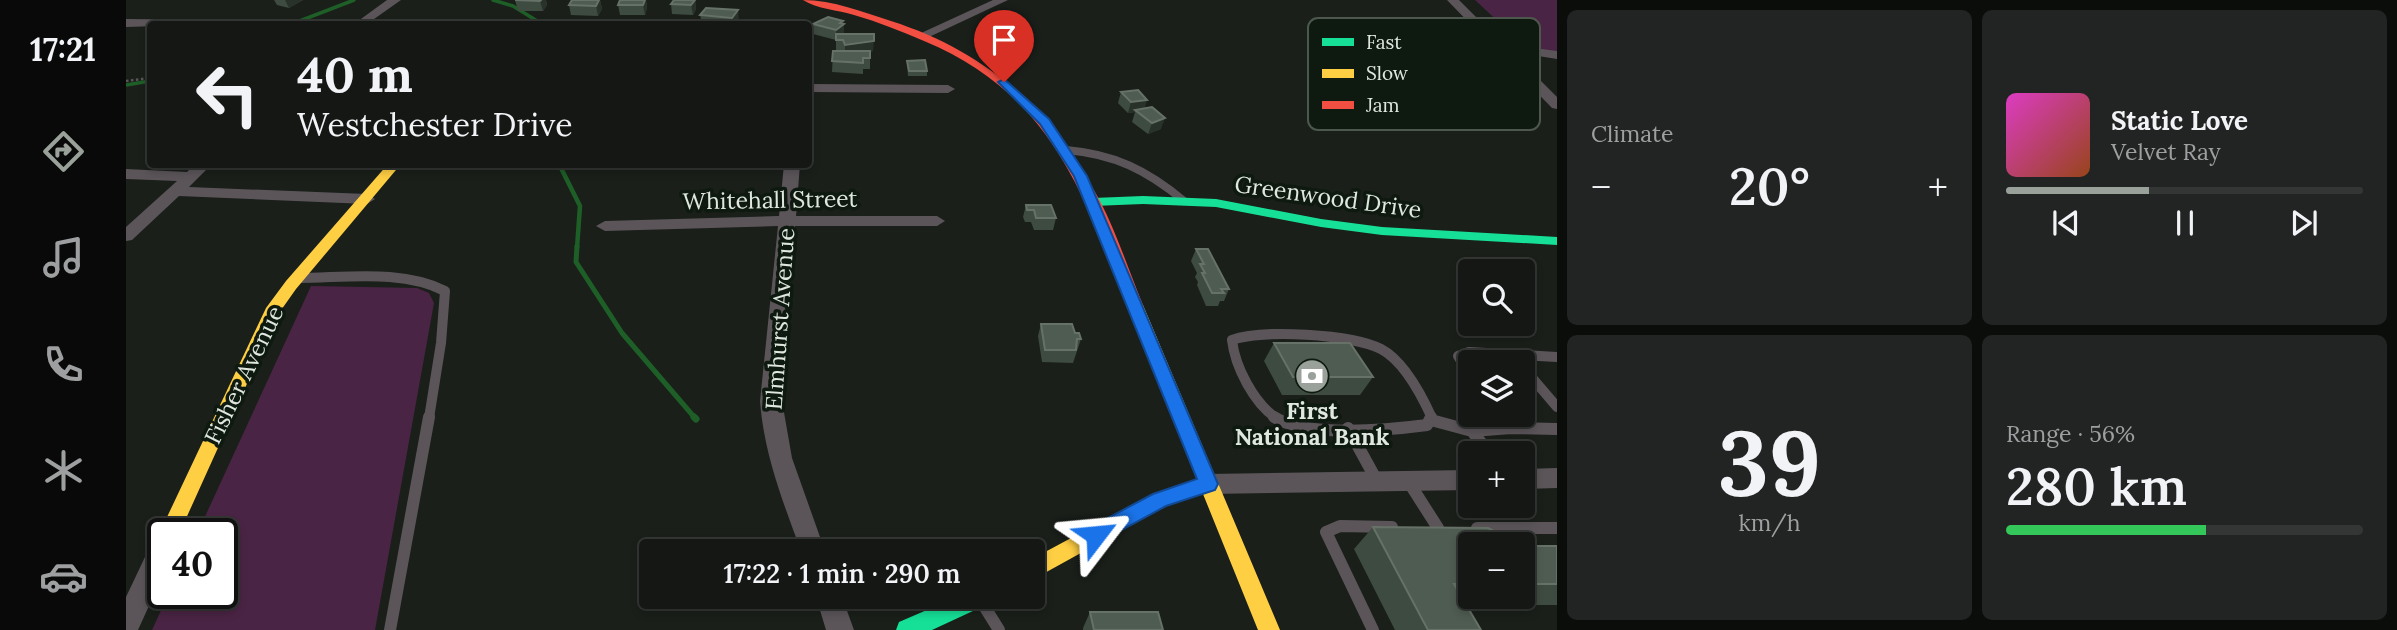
<!DOCTYPE html>
<html lang="en">
<head>
<meta charset="utf-8">
<style>
  body { margin:0; font-family:Lora,serif; background:#212422; color:#f1f3f6; height:100vh; display:flex; flex-direction:column; font-size:26px; white-space:nowrap }
  * { box-sizing:border-box; margin:0 }
  p { font-size:23px; color:#9d9fa0 }
  .icon { flex:none; width:38px; height:38px; fill:none; stroke:currentColor; stroke-width:2; stroke-linecap:round; stroke-linejoin:round }
  .map { position:relative; flex:1; overflow:hidden }
  .details { display:flex; flex-direction:column; gap:10px; padding:10px; background:#0b0d0b; width:840px }
  .details>* { flex:none }
  .hud { position:absolute; left:21px; top:21px; width:665px; height:147px; border-radius:7px; box-shadow:0 4px 10px #0003,0 0 0 2px #333634; background:#141714; color:#f1f3f6; overflow:hidden }
  .fabs { position:absolute; left:1332px; top:259px; display:grid; gap:14px }
  .fabs a { display:grid; place-items:center; width:77px; height:77px; border-radius:7px; background:#141714; box-shadow:0 4px 10px #0003,0 0 0 2px #333634; font-size:35px }
  .speed { position:absolute; left:21px; top:518px; display:flex; gap:14px; font-size:35px; font-weight:700; text-align:center }
  .speed>* { display:grid; place-content:center; width:91px; height:91px; border-radius:50%; background:#141714; box-shadow:0 4px 10px #0003,0 0 0 2px #333634; line-height:1 }
  .speed .limit { border:4px solid #111; border-radius:10px; background:#fff; color:#111 }
  .pin { position:absolute; display:grid; place-items:center; width:60px; height:60px; color:#fff; margin:-72px -30px; border-radius:50% 50% 50% 0; rotate:-45deg; box-shadow:0 0 7px #0007 }
  .pin .icon { rotate:45deg }
  .me { position:absolute; width:77px; margin:-38px; rotate:61deg; stroke-linejoin:round; filter:drop-shadow(0 0 5px #0008) }
  .turn { display:flex; align-items:center; gap:24px; height:147px; padding:0 35px; font-size:32px }
  .turn .icon { width:91px; height:91px; stroke-width:2.5 }
  .turn b { display:block; font-size:49px; line-height:60px }
  .big { font-size:52px; font-weight:600; line-height:1.1 }
  .details .tile { flex:1; display:flex; flex-direction:column; justify-content:center; gap:10px; min-width:0; padding:0 24px; border-radius:10px; background:#212422 }
  .details .dial { align-items:center; gap:0 }
  .dial b { font-size:91px; line-height:1 }
  .song { display:flex; align-items:center; gap:21px }
  .cover { width:84px; height:84px; border-radius:10px; background:linear-gradient(135deg,hsl(310 70% 55%),hsl(20 70% 35%)) }
  .played { height:7px; border-radius:4px; background:linear-gradient(90deg,#9aa19a 40%,#333634 40%) }
  .keys { display:flex; justify-content:space-around; direction:ltr }
  .heat { display:flex; justify-content:space-between; align-items:center; font-size:38px; direction:ltr }
  .charge { height:10px; border-radius:5px; background:linear-gradient(90deg,#34c759 56%,#333634 0) }
  .details .tiles { flex:1; display:grid; gap:10px; grid-template-columns:repeat(2,1fr) }
  .trip { position:absolute; left:513px; top:539px; width:406px; height:70px; border-radius:7px; background:#141714; box-shadow:0 4px 10px #0003,0 0 0 2px #333634; font-weight:600; line-height:70px; text-align:center }
  main { display:flex; flex:1; min-height:0 }
  .tabs { display:flex; flex-direction:column; width:126px; justify-content:space-around; align-items:center; background:#080908; color:#9d9fa0 }
  .tabs .icon { width:49px; height:49px }
  .tabs .on { color:#9aa19a }
  .tabs b { font-size:32px; color:#f1f3f6 }
  .map>svg:first-child { display:block }
  .green { fill:#4a2444 }
  .lines { fill:none; stroke-linecap:round; stroke-linejoin:round }
  .stream-far3 { stroke:#1e5e27; stroke-width:3.5 }
  .stream-far2 { stroke:#1e5e27; stroke-width:4.5 }
  .stream-far1 { stroke:#1e5e27; stroke-width:5 }
  .stream { stroke:#1e5e27; stroke-width:7 }
  .path { stroke:#595758; stroke-width:2.5; stroke-dasharray:2.5 2.5; stroke-linecap:butt }
  .lane-far2 { stroke:#5b555a; stroke-width:8 }
  .lane-far1 { stroke:#5b555a; stroke-width:10 }
  .lane { stroke:#5b555a; stroke-width:12 }
  .street { fill:#5b555a; fill-rule:evenodd }
  .fast { fill:#16e098; fill-rule:evenodd }
  .slow { fill:#ffcf43; fill-rule:evenodd }
  .jam { fill:#f24e42; fill-rule:evenodd }
  .wall { fill:#3e4b40 }
  .shaded-wall { fill:#28322a }
  .building { fill:#4f5c51; stroke:#667167; stroke-width:2 }
  .route { fill:#1a73e8; stroke:#114b97; stroke-width:2 }
  .labels { text-anchor:middle; stroke-width:7; stroke-linejoin:round; paint-order:stroke }
  .street-label { font-size:23px; fill:#dfe7df; stroke:#0e190f }
  .poi-label { font-size:23px; font-weight:bold; fill:#dfe7df; stroke:#0e190f }
  .key { fill:#0e190f; stroke:#4d574d; stroke-width:2 }
  .key-label { font-size:19px; fill:#dfe7df }
</style>
</head>
<body>
<main>
<nav class="tabs">
<b>17:21</b>
<svg class="icon on" aria-label="directions" viewBox="0 0 24 24"><path d="M12 3l9 9-9 9-9-9zM9 14v-3h6M13 9l2 2-2 2"/></svg>
<svg class="icon" aria-label="music" viewBox="0 0 24 24"><path d="M9 18V5l10-2v13"/><circle cx="6" cy="18" r="3"/><circle cx="16" cy="16" r="3"/></svg>
<svg class="icon" aria-label="phone" viewBox="0 0 24 24"><path d="M5 4h4l2 5-3 2q2 4 5 5l2-3 5 2v4C11 20 4 13 5 4z"/></svg>
<svg class="icon" aria-label="climate" viewBox="0 0 24 24"><path d="M12 3v18M4 7l16 10M4 17L20 7"/></svg>
<svg class="icon" aria-label="car" viewBox="0 0 24 24"><path d="M5 17H2v-5l4-1 3-4h7l3 4 3 1v5h-3M9 17h6M6 11h13"/><circle cx="7" cy="17" r="2"/><circle cx="17" cy="17" r="2"/></svg>
</nav>
<div class="map">
<svg width="1431" height="630" viewBox="0 0 1431 630">
  <rect width="100%" height="100%" fill="#1a1f1a"/>
  <path class="green" d="M 1349,0 L 1431,0 L 1431,53 L 1406,53 Z
    M 185,286 L 291,288 L 303,293 L 308,303 L 249,630 L 26,630 L 43,593 L 96,593 L 96,534 L 71,534 Z"/>
  <g class="lines">
    <path class="stream-far3" d="M 367,0 L 387,6 L 416,24
      M 171,22 L 228,0
      M 0,85 L 24,81"/>
    <path class="stream-far2" d="M 433,164 L 454,206 L 451,248"/>
    <path class="stream-far1" d="M 451,246 L 450,262 L 496,333 L 569,418"/>
    <path class="stream" d="M 568,417 L 570,419"/>
    <path class="path" d="M 0,81 L 24,78"/>
    <path class="lane-far2" d="M 940,150 C 988,154 1021,170 1058,201"/>
    <path class="lane-far1" d="M 172,278 C 219,278 276,269 319,291 L 315,343 L 303,418
      M 1396,366 L 1431,407
      M 1344,376 L 1332,356 L 1343,352 L 1431,357
      M 1375,415 L 1378,418
      M 1150,418 C 1128,403 1109,367 1106,340 C 1135,329 1226,334 1255,349 C 1278,361 1296,396 1306,418"/>
    <path class="lane" d="M 1148,417 C 1181,438 1263,430 1301,425 L 1305,417
      M 1305,420 L 1346,431 L 1385,428 L 1376,417
      M 1222,428 L 1251,481
      M 1385,428 L 1431,429
      M 1346,431 L 1363,453
      M 1282,481 L 1312,528
      M 1351,528 L 1431,528
      M 855,601 L 873,630
      M 264,630 L 303,417
      M 1247,630 L 1200,532 L 1214,526 L 1266,527"/>
    <path class="street" d="M 261,0 L 275,0 L 241,24 L 228,24 Z
      M 867,0 L 882,0 L 803,37 L 793,34 Z
      M 1321,0 L 1333,0 L 1377,44 L 1431,51 L 1431,59 L 1386,52 L 1431,97 L 1431,109 L 1426,108 Z
      M 0,19 L 90,20 L 96,24 L 0,27 Z
      M 682,84 L 822,85 L 829,89 L 822,93 L 682,92 Z
      M 69,164 L 86,164 L 63,187 L 241,194 L 249,199 L 241,204 L 53,196 L 6,240 L 0,241 L 0,227 L 51,181 L 0,179 L 0,169 L 61,172 Z
      M 658,164 L 674,164 L 670,216 L 811,216 L 819,221 L 811,226 L 669,226 L 656,401 L 666,458 L 699,551 L 675,551 C 657,502 638,454 634,401 L 652,226 L 479,231 L 470,226 L 479,221 L 653,216 Z
      M 1431,468 L 1431,488 L 1396,489 L 1396,469 Z
      M 1344,470 L 1344,490 L 1082,494 L 1074,491 L 1070,484 L 1074,477 L 1082,474 Z
      M 37,535 L 37,575 L 12,630 L 0,630 L 0,597 L 28,538 Z
      M 690,597 L 716,597 L 728,630 L 700,630 Z"/>
    <path class="fast" d="M 1017,196 L 1090,199 L 1195,219 L 1256,227 L 1431,237 L 1431,245 L 1256,235 L 1195,227 L 1090,207 L 1017,204 L 967,206 L 960,202 L 967,198 Z
      M 831,597 L 865,597 L 862,604 L 806,630 L 770,630 L 773,622 Z"/>
    <path class="slow" d="M 262,164 L 275,164 L 170,289 L 153,313 L 53,534 L 37,534 L 36,540 L 33,534 L 140,308 L 160,281 Z
      M 1009,300 L 1017,305 L 1154,630 L 1132,630 L 1077,494 L 1040,506 L 906,580 L 906,559 L 1027,494 L 1071,479 L 1001,305 Z"/>
    <path class="jam" d="M 677,0 C 707,0 737,12 765,21 C 862,52 927,112 974,201 C 991,234 1003,271 1017,305 L 1014,309 L 1004,309 L 1001,305 C 956,189 923,93 798,41 C 775,31 752,22 728,15 C 712,10 691,9 677,0 Z"/>
  </g>
  <path class="wall" d="M 148,0 L 177,0 L 163,8 L 151,5 Z
    M 389,0 L 420,0 L 421,5 L 417,11 L 392,11 Z
    M 474,0 L 476,9 L 472,16 L 445,15 L 443,5 Z
    M 494,0 L 520,0 L 521,8 L 519,15 L 494,15 L 492,5 Z
    M 569,0 L 570,9 L 567,15 L 546,14 L 545,4 Z
    M 580,8 L 613,20 L 610,24 L 576,24 L 574,15 Z
    M 717,23 L 718,34 L 747,51 L 744,52 L 744,69 L 737,69 L 737,74 L 706,72 L 707,51 L 717,51 L 710,51 L 710,40 L 687,34 L 687,24 Z
    M 781,61 L 801,71 L 801,76 L 782,76 Z
    M 995,92 L 1019,109 L 1035,129 L 1022,134 L 1006,122 L 1009,112 L 1002,113 L 992,103 Z
    M 900,205 L 930,218 L 927,230 L 908,230 L 905,222 L 899,222 L 897,217 Z
    M 1070,249 L 1103,289 L 1098,301 L 1094,301 L 1092,306 L 1080,306 L 1071,285 L 1072,282 L 1069,277 L 1071,273 L 1065,261 Z
    M 915,324 L 949,333 L 955,339 L 947,363 L 916,362 L 912,336 Z
    M 1148,343 L 1247,377 L 1234,395 L 1156,395 L 1138,361 Z
    M 1247,527 L 1344,544 L 1344,597 L 1396,597 L 1396,546 L 1431,546 L 1431,605 L 1340,605 L 1355,630 L 1269,630 L 1228,549 Z
    M 964,612 L 1037,630 L 957,630 L 957,628 Z"/>
  <path class="shaded-wall" d="M 159,0 L 177,0 L 163,8 Z
    M 415,0 L 420,0 L 421,5 L 417,11 L 414,1 Z
    M 474,0 L 476,9 L 472,16 L 470,6 Z
    M 519,0 L 520,0 L 521,8 L 519,15 L 517,5 Z
    M 569,0 L 570,9 L 567,15 L 565,5 Z
    M 612,10 L 613,20 L 610,24 L 607,24 L 606,18 Z
    M 717,21 L 717,25 L 718,24 L 718,34 L 710,40 L 710,30 L 714,23 Z
    M 748,41 L 747,51 L 719,56 L 719,45 Z
    M 1021,100 L 1018,111 L 1009,110 L 1009,112 L 1002,113 L 1005,102 Z
    M 1039,118 L 1035,129 L 1022,134 L 1026,123 Z"/>
  <path class="building" d="M 389,0 L 415,0 L 414,1 Z
    M 446,0 L 473,0 L 470,6 L 443,5 Z
    M 494,0 L 519,0 L 517,5 L 492,5 Z
    M 548,0 L 569,0 L 565,5 L 545,4 Z
    M 580,8 L 612,10 L 606,18 L 574,15 Z
    M 702,17 L 717,21 L 714,23 L 718,24 L 710,30 L 687,24 Z
    M 710,34 L 748,34 L 748,41 L 719,45 L 717,40 L 710,40 Z
    M 707,51 L 744,51 L 744,58 L 737,58 L 737,63 L 706,61 Z
    M 799,60 L 801,71 L 783,71 L 781,61 Z
    M 1012,90 L 1021,100 L 1005,102 L 995,92 Z
    M 1026,107 L 1039,118 L 1026,123 L 1009,110 Z
    M 900,205 L 925,205 L 930,218 L 910,218 L 908,210 L 901,210 Z
    M 1070,249 L 1082,249 L 1103,289 L 1095,289 L 1098,293 L 1086,293 L 1076,273 L 1079,273 L 1074,264 L 1078,264 Z
    M 915,324 L 946,324 L 949,333 L 953,333 L 955,339 L 951,339 L 950,350 L 919,350 Z
    M 1148,343 L 1224,343 L 1247,377 L 1167,377 Z
    M 1247,527 L 1362,528 L 1393,544 L 1344,544 L 1344,584 L 1328,584 L 1355,630 L 1302,630 Z
    M 1396,546 L 1431,546 L 1431,584 L 1396,584 Z
    M 964,612 L 1032,612 L 1037,630 L 968,630 Z"/>
  <path class="route" d="M 878,79 L 923,119 L 961,176 L 1092,484 L 1089,490 L 1040,506 L 970,544 L 963,541 L 960,535 L 963,528 L 1027,494 L 1071,479 L 948,176 L 914,124 L 872,82 Z"/>
  <defs>
    <g id="bank-disc" transform="scale(1.75)"><circle r="9.5" fill="#9aa19a" stroke="#0e190f"/><path d="M-6-4H6V4H-6ZM0-2.3a2.3 2.3 0 1 0 0 4.6a2.3 2.3 0 1 0 0-4.6Z" fill="#fff"/></g>
  </defs>
  <g fill-rule="evenodd">
    <use href="#bank-disc" x="1186" y="376"/>
  </g>
  <g class="labels">
    <g class="street-label">
      <text transform="translate(1202 197) rotate(8)" y="8">Greenwood Drive</text>
      <text transform="translate(644 200) rotate(-1)" y="8">Whitehall Street</text>
      <text transform="translate(654 319) rotate(-86)" y="8">Elmhurst Avenue</text>
      <text transform="translate(118 375) rotate(-64)" y="8">Fisher Avenue</text>
    </g>
    <g class="poi-label">
      <text x="1186" y="419">First<tspan x="1186" dy="26">National Bank</tspan></text>
    </g>
  </g>
  <rect x="1182" y="18" width="232" height="112" rx="10" class="key"/>
  <rect x="1196" y="38" width="32" height="8" fill="#16e098"/>
  <rect x="1196" y="69" width="32" height="9" fill="#ffcf43"/>
  <rect x="1196" y="101" width="32" height="8" fill="#f24e42"/>
  <g class="key-label">
    <text x="1240" y="49">Fast</text>
    <text x="1240" y="80">Slow</text>
    <text x="1240" y="112">Jam</text>
  </g>
</svg>
<div class="fabs">
<a><svg class="icon" aria-label="search" viewBox="0 0 24 24"><circle cx="10" cy="10" r="6"/><path d="M15 15l6 6"/></svg></a>
<a><svg class="icon" aria-label="layers" viewBox="0 0 24 24"><path d="M12 4l9 5-9 5-9-5zM3 14l9 5 9-5"/></svg></a>
<a>+</a>
<a>−</a>
</div>
<div class="speed"><div class="limit">40</div></div>
<div class="pin" style="left:878px;top:82px;background:#d93025"><svg class="icon" aria-label="arrive" viewBox="0 0 24 24"><path d="M6 21V4h12l-3 4 3 4H6"/></svg></div>
<svg class="me" style="left:970px;top:535px" viewBox="-20 -20 40 40"><path d="M0-17L14 15 0 8-14 15z" fill="#1a73e8" stroke="#fff" stroke-width="4"/></svg>
<div class="trip">17:22 · 1 min · 290 m</div>
<div class="hud">
<div class="turn"><svg class="icon" aria-label="left" viewBox="0 0 24 24"><path d="M17 20v-9H6M10 6l-5 5 5 5"/></svg><div><b>40 m</b>Westchester Drive</div></div>
</div>
</div>
<section class="details">
<div class="tiles">
<div class="tile"><p>Climate</p>
<div class="heat"><a>−</a><b class="big">20°</b><a>+</a></div>
</div>
<div class="tile">
<div class="song"><i class="cover"></i><div><b>Static Love</b><p>Velvet Ray</p></div></div>
<div class="played"></div>
<div class="keys"><svg class="icon" aria-label="previous" viewBox="0 0 24 24"><path d="M18 5L8 12l10 7zM5 5v14"/></svg><svg class="icon" aria-label="pause" viewBox="0 0 24 24"><path d="M8 5v14M16 5v14"/></svg><svg class="icon" aria-label="next" viewBox="0 0 24 24"><path d="M6 5l10 7-10 7zM19 5v14"/></svg></div>
</div>
<div class="tile dial"><b>39</b><p>km/h</p></div>
<div class="tile"><p>Range · 56%</p><b class="big">280 km</b><div class="charge"></div></div>
</div>
</section>
</main>
</body>
</html>
